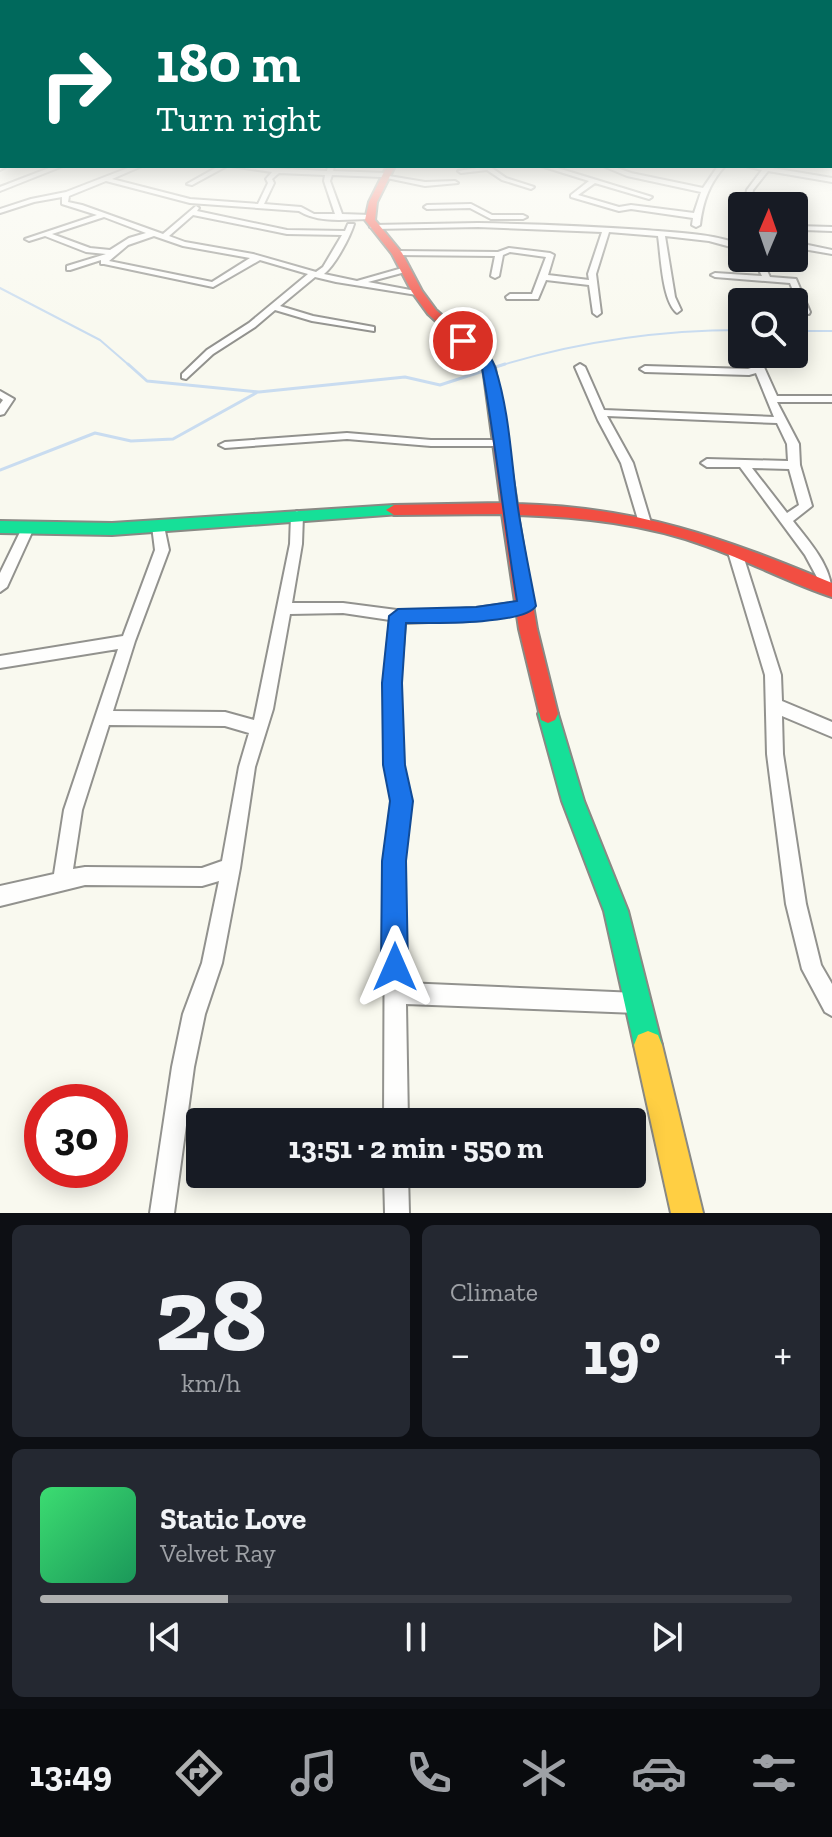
<!DOCTYPE html>
<html lang="en">
<head>
<meta charset="utf-8">
<style>
  body { margin:0; font-family:"Zilla Slab",serif; background:#242831; color:#f1f3f6; height:100vh; display:flex; flex-direction:column; font-size:30px; white-space:nowrap }
  * { box-sizing:border-box; margin:0 }
  p { font-size:26px; color:#9ea1a6 }
  .icon { flex:none; width:44px; height:44px; fill:none; stroke:currentColor; stroke-width:2; stroke-linecap:round; stroke-linejoin:round }
  .map { position:relative; height:1213px; overflow:hidden }
  .side { display:flex; flex-direction:column; gap:12px; padding:12px; background:#0d0f14; flex:1 }
  .side>* { flex:none }
  .top-card { position:absolute; left:0px; top:0px; width:832px; height:168px; box-shadow:0 4px 20px #0003; background:#00695c; color:#fff; overflow:hidden }
  .needle { width:52px; rotate:2deg }
  .fabs { position:absolute; left:728px; top:192px; display:grid; gap:16px }
  .fabs a { display:grid; place-items:center; width:80px; height:80px; border-radius:8px; background:#171b24; box-shadow:0 4px 20px #0003; font-size:40px }
  .speed { position:absolute; left:24px; top:1084px; display:flex; gap:16px; font-size:40px; font-weight:700; text-align:center }
  .speed>* { display:grid; place-content:center; width:104px; height:104px; border-radius:50%; background:#171b24; box-shadow:0 4px 20px #0003; line-height:1 }
  .speed .limit { border:12px solid #d22; background:#fff; color:#111 }
  .pin { position:absolute; display:grid; place-items:center; width:68px; height:68px; color:#fff; margin:-34px; border:4px solid #fff; border-radius:50%; box-shadow:0 2px 8px #0007 }
  .me { position:absolute; width:88px; margin:-44px; rotate:0deg; stroke-linejoin:round; filter:drop-shadow(0 0 6px #0008) }
  .turn { display:flex; align-items:center; gap:28px; height:168px; padding:0 24px; font-size:36px }
  .turn .icon { width:104px; height:104px; stroke-width:2.5 }
  .turn b { display:block; font-size:56px; line-height:68px }
  .big { font-size:60px; font-weight:700; line-height:1.1 }
  .side .tile { flex:1; display:flex; flex-direction:column; justify-content:center; gap:12px; min-width:0; padding:0 28px; border-radius:12px; background:#242831 }
  .side .dial { align-items:center; gap:0 }
  .dial b { font-size:104px; line-height:1 }
  .song { display:flex; align-items:center; gap:24px }
  .cover { width:96px; height:96px; border-radius:12px; background:linear-gradient(135deg,hsl(140 70% 55%),hsl(150 70% 35%)) }
  .played { height:8px; border-radius:4px; background:linear-gradient(90deg,#afb0b0 25%,#363941 25%) }
  .keys { display:flex; justify-content:space-around; direction:ltr }
  .heat { display:flex; justify-content:space-between; align-items:center; font-size:44px; direction:ltr }
  .side .tiles { flex:1; display:grid; gap:12px; grid-template-columns:1fr 1fr }
  .tile:last-child { grid-column:span 2 }
  .trip { position:absolute; left:186px; top:1108px; width:460px; height:80px; border-radius:8px; background:#171b24; box-shadow:0 4px 20px #0003; font-weight:700; line-height:80px; text-align:center }
  .tabs { display:flex; height:128px; justify-content:space-around; align-items:center; background:#090b0e; color:#9ea1a6 }
  .tabs .icon { width:56px; height:56px }
  .tabs .selected { color:#afb0b0 }
  .tabs b { font-size:36px; color:#f1f3f6 }
  .map>svg:first-child { display:block }
  .lines { fill:none; stroke-linecap:round; stroke-linejoin:round }
  .stream-far1 { stroke:#c9dcf0; stroke-width:2 }
  .stream { stroke:#c9dcf0; stroke-width:3 }
  .street-casing { stroke:#92928e; stroke-width:4 }
  .fast-casing { stroke:#898984; stroke-width:4 }
  .slow-casing { stroke:#898984; stroke-width:4 }
  .jam-casing { stroke:#898984; stroke-width:4 }
  .street { fill:#fefefd; fill-rule:evenodd }
  .fast { fill:#16e098; fill-rule:evenodd }
  .slow { fill:#ffcf43; fill-rule:evenodd }
  .jam { fill:#f24e42; fill-rule:evenodd }
  .route { fill:#1a73e8; stroke:#114b97; stroke-width:2 }
</style>
</head>
<body>
<div class="map">
<svg width="832" height="1213" viewBox="0 0 832 1213">
  <rect width="100%" height="100%" fill="#f9f9ef"/>
  <g class="lines">
    <path class="stream-far1" d="M 0,288 L 100,340 L 130,366
      M 794,331 L 832,331
      M 499,366 C 577,342 660,330 742,330"/>
    <path class="stream" d="M 128,364 L 147,381 L 259,392 L 405,377 L 440,385 L 505,364
      M 0,470 L 95,433 L 131,441 L 173,439 L 256,393"/>
    <g class="street-casing">
      <path id="street" d="M 2,165 L 7,166 L 0,170 L 0,166 Z
        M 54,166 L 63,166 L 0,191 L 0,187 Z
        M 133,166 L 142,166 L 112,179 L 190,199 L 258,204 L 268,183 L 266,179 L 272,172 L 231,166 L 327,171 L 328,166 L 334,166 L 333,171 L 386,173 L 389,176 L 425,182 L 455,181 L 458,183 L 425,186 L 382,177 L 332,175 L 330,181 L 342,214 L 370,215 L 374,217 L 370,219 C 347,219 320,224 299,211 L 190,203 L 106,181 L 69,196 L 68,202 L 82,205 L 163,234 L 196,206 L 199,208 L 197,211 L 287,230 L 345,231 L 348,224 L 354,224 C 350,237 336,264 324,274 L 357,281 L 406,267 L 409,267 L 409,271 L 368,282 L 421,292 L 417,295 L 336,282 L 315,277 L 280,306 L 313,316 L 374,327 L 374,331 L 312,321 L 275,310 L 255,327 L 213,354 L 186,379 L 182,378 L 182,374 L 207,350 L 249,323 L 308,274 L 260,260 L 213,287 L 104,264 L 101,264 L 101,260 L 70,270 L 67,270 L 67,266 L 106,254 L 86,252 L 45,236 L 29,241 L 25,239 L 97,215 L 62,204 L 62,197 L 34,202 L 0,213 L 0,209 L 31,199 L 66,192 ZM 279,173 L 325,175 L 324,181 L 335,214 L 314,214 L 301,207 L 264,204 L 274,183 L 272,179 ZM 193,215 L 287,234 L 342,235 L 323,267 L 316,272 L 253,254 L 185,242 L 169,236 ZM 104,217 L 146,233 L 129,238 L 110,250 L 90,248 L 52,234 ZM 154,236 L 183,246 L 250,258 L 212,282 L 109,261 L 128,245 Z
        M 219,166 L 227,166 L 192,185 L 187,184 Z
        M 489,166 L 506,178 L 534,187 L 531,189 L 502,180 L 487,170 L 461,173 L 458,171 Z
        M 541,166 L 551,166 L 652,197 L 649,199 L 595,183 L 578,195 L 619,207 L 631,205 L 694,213 L 701,192 L 627,176 L 603,166 L 612,166 L 631,173 L 703,188 L 718,166 L 725,166 C 709,184 703,201 700,225 L 696,227 L 692,225 L 693,218 L 631,209 L 619,211 L 571,197 L 571,195 L 589,181 Z
        M 746,166 L 760,166 L 832,178 L 832,182 L 768,171 L 753,190 L 750,206 L 744,206 L 747,190 L 762,170 Z
        M 471,204 L 492,215 L 523,215 L 527,217 L 523,219 L 491,219 L 470,208 L 427,209 L 424,207 L 427,205 Z
        M 478,223 C 534,224 589,226 645,230 C 678,233 711,233 742,245 L 742,250 L 709,241 L 665,236 L 675,297 L 681,310 L 677,313 C 662,301 661,256 658,236 L 609,232 L 596,274 L 601,313 L 597,316 L 593,313 L 589,285 L 546,280 L 538,299 L 507,299 L 506,297 L 510,294 L 532,294 L 546,257 L 510,252 L 503,255 L 499,276 L 495,278 L 491,276 L 495,256 L 397,255 L 393,253 L 397,251 L 498,252 L 509,248 L 550,253 L 554,255 L 548,275 L 589,280 L 588,274 L 602,232 L 478,227 L 374,229 L 370,227 L 374,225 Z
        M 797,226 L 832,227 L 832,231 L 804,230 L 803,241 L 808,245 L 832,250 L 832,254 L 803,249 L 796,244 Z
        M 753,258 L 761,258 L 770,277 L 796,279 L 810,312 L 809,314 L 802,312 L 790,283 L 715,277 L 711,275 L 715,273 L 762,276 Z
        M 748,354 L 758,354 L 777,396 L 832,396 L 832,402 L 777,402 L 799,444 L 800,465 L 812,506 L 793,521 C 810,543 832,566 832,595 L 826,594 L 805,555 L 740,467 L 707,467 L 701,463 L 707,459 L 788,461 L 787,444 L 777,423 L 607,416 L 633,463 L 651,523 L 645,527 L 639,523 L 621,463 L 598,420 L 575,367 L 580,364 L 585,367 L 604,410 L 774,417 L 756,373 L 749,375 L 645,372 L 640,369 L 645,366 L 748,369 L 754,367 ZM 752,468 L 789,469 L 799,505 L 787,513 Z
        M 0,391 L 14,399 L 4,414 L 0,415 L 0,404 L 3,400 L 0,398 Z
        M 347,433 L 431,440 L 503,440 L 509,443 L 503,446 L 431,446 L 347,439 L 225,448 L 219,445 L 225,442 Z
        M 297,511 L 303,515 L 302,544 L 292,603 L 343,603 L 412,612 L 476,608 L 527,601 L 532,602 L 534,606 L 532,610 L 527,611 L 476,620 L 405,623 L 400,683 L 402,765 L 411,801 L 403,861 L 405,983 L 637,993 L 644,996 L 647,1003 L 644,1010 L 637,1013 L 406,1004 L 408,1122 L 384,1122 L 385,861 L 393,801 L 386,765 L 384,683 L 390,620 L 343,613 L 290,614 L 273,709 L 255,767 L 240,868 L 222,963 L 205,1014 L 194,1067 L 174,1213 L 150,1213 L 172,1067 L 183,1014 L 202,963 L 219,881 L 202,886 L 85,885 L 0,906 L 0,886 L 54,874 L 64,810 L 118,649 L 0,668 L 0,656 L 123,636 L 155,550 L 152,526 L 158,522 L 164,526 L 169,550 L 135,641 L 113,711 L 225,712 L 254,720 L 290,544 L 291,515 ZM 109,725 L 225,726 L 249,733 L 239,767 L 222,861 L 202,868 L 85,867 L 73,869 L 82,810 Z
        M 27,526 L 33,530 L 7,587 L 0,592 L 0,573 L 21,530 Z
        M 735,547 L 742,552 L 781,675 L 782,701 L 832,722 L 832,737 L 782,716 L 783,754 L 806,904 L 821,965 L 832,984 L 832,1016 L 825,1012 L 802,969 L 786,904 L 767,754 L 765,675 L 728,552 Z
        M 384,1174 L 408,1174 L 409,1213 L 385,1213 Z"/>
    </g>
    <g class="fast-casing">
      <path id="fast" d="M 394,505 L 402,510 L 400,514 L 112,535 L 0,533 L 0,521 L 112,523 Z
        M 548,705 L 555,708 L 558,714 L 584,801 L 628,911 L 662,1045 L 658,1055 L 648,1059 L 638,1055 L 634,1045 L 604,911 L 562,801 L 538,714 L 541,708 Z"/>
    </g>
    <g class="slow-casing">
      <path id="slow" d="M 648,1031 L 658,1035 L 662,1045 L 703,1213 L 671,1213 L 634,1045 L 638,1035 Z"/>
    </g>
    <g class="jam-casing">
      <path id="jam" d="M 387,166 L 395,166 L 377,202 L 375,220 L 402,253 L 422,291 L 436,310 L 488,355 L 495,368 L 517,504 C 639,507 721,537 832,583 L 832,597 C 789,583 749,561 706,546 C 646,524 582,517 518,515 L 537,629 L 558,714 L 555,720 L 548,723 L 541,720 L 519,629 L 502,514 L 394,515 L 386,510 L 394,505 L 501,503 L 483,368 L 479,360 L 428,314 L 412,292 L 392,254 L 365,220 L 369,202 Z"/>
    </g>
    <use href="#street" class="street"/>
    <use href="#fast" class="fast"/>
    <use href="#slow" class="slow"/>
    <use href="#jam" class="jam"/>
  </g>
  <linearGradient id="sky" x2="0" y2="1"><stop stop-color="#9bc4eb"/><stop offset="0.48" stop-color="#fcfcf8"/><stop offset="1" stop-color="#fcfcf8" stop-opacity="0"/></linearGradient>
  <rect width="832" height="330" fill="url(#sky)"/>
  <path class="route" d="M 459,338 C 473,337 491,354 495,367 C 510,413 511,462 518,508 C 523,541 530,574 536,606 C 524,625 431,623 406,623 L 402,683 L 405,765 L 413,801 L 406,861 L 408,967 L 404,976 L 395,980 L 385,976 L 381,967 L 382,861 L 390,801 L 383,765 L 382,683 L 389,616 L 398,609 L 476,607 L 517,601 C 504,523 496,445 482,368 L 479,360 L 459,343 Z"/>
</svg>
<div class="fabs">
<a><svg class="needle" viewBox="-14 -14 28 28"><path d="M0-13l5 13h-10z" fill="#e53935"/><path d="M0 13l5-13h-10z" fill="#9ea1a6"/></svg></a>
<a><svg class="icon" aria-label="search" viewBox="0 0 24 24"><circle cx="10" cy="10" r="6"/><path d="M15 15l6 6"/></svg></a>
</div>
<div class="speed"><div class="limit">30</div></div>
<div class="pin" style="left:463px;top:341px;background:#d93025"><svg class="icon" aria-label="arrive" viewBox="0 0 24 24"><path d="M6 21V4h12l-3 4 3 4H6"/></svg></div>
<svg class="me" style="left:395px;top:967px" viewBox="-20 -20 40 40"><path d="M0-17L14 15 0 8-14 15z" fill="#1a73e8" stroke="#fff" stroke-width="4"/></svg>
<div class="trip">13:51 · 2 min · 550 m</div>
<div class="top-card">
<div class="turn"><svg class="icon" aria-label="right" viewBox="0 0 24 24"><path d="M7 20v-9h11M14 6l5 5-5 5"/></svg><div><b>180 m</b>Turn right</div></div>
</div>
</div>
<section class="side">
<div class="tiles">
<div class="tile dial"><b>28</b><p>km/h</p></div>
<div class="tile"><p>Climate</p>
<div class="heat"><a>−</a><b class="big">19°</b><a>+</a></div>
</div>
<div class="tile">
<div class="song"><i class="cover"></i><div><b>Static Love</b><p>Velvet Ray</p></div></div>
<div class="played"></div>
<div class="keys"><svg class="icon" aria-label="previous" viewBox="0 0 24 24"><path d="M18 5L8 12l10 7zM5 5v14"/></svg><svg class="icon" aria-label="pause" viewBox="0 0 24 24"><path d="M8 5v14M16 5v14"/></svg><svg class="icon" aria-label="next" viewBox="0 0 24 24"><path d="M6 5l10 7-10 7zM19 5v14"/></svg></div>
</div>
</div>
</section>
<nav class="tabs">
<b>13:49</b>
<svg class="icon selected" aria-label="directions" viewBox="0 0 24 24"><path d="M12 3l9 9-9 9-9-9zM9 14v-3h6M13 9l2 2-2 2"/></svg>
<svg class="icon" aria-label="music" viewBox="0 0 24 24"><path d="M9 18V5l10-2v13"/><circle cx="6" cy="18" r="3"/><circle cx="16" cy="16" r="3"/></svg>
<svg class="icon" aria-label="phone" viewBox="0 0 24 24"><path d="M5 4h4l2 5-3 2q2 4 5 5l2-3 5 2v4C11 20 4 13 5 4z"/></svg>
<svg class="icon" aria-label="climate" viewBox="0 0 24 24"><path d="M12 3v18M4 7l16 10M4 17L20 7"/></svg>
<svg class="icon" aria-label="car" viewBox="0 0 24 24"><path d="M5 17H2v-5l4-1 3-4h7l3 4 3 1v5h-3M9 17h6M6 11h13"/><circle cx="7" cy="17" r="2"/><circle cx="17" cy="17" r="2"/></svg>
<svg class="icon" aria-label="filters" viewBox="0 0 24 24"><path d="M4 7h16M4 17h16"/><circle cx="9" cy="7" r="2"/><circle cx="15" cy="17" r="2"/></svg>
</nav>
</body>
</html>
